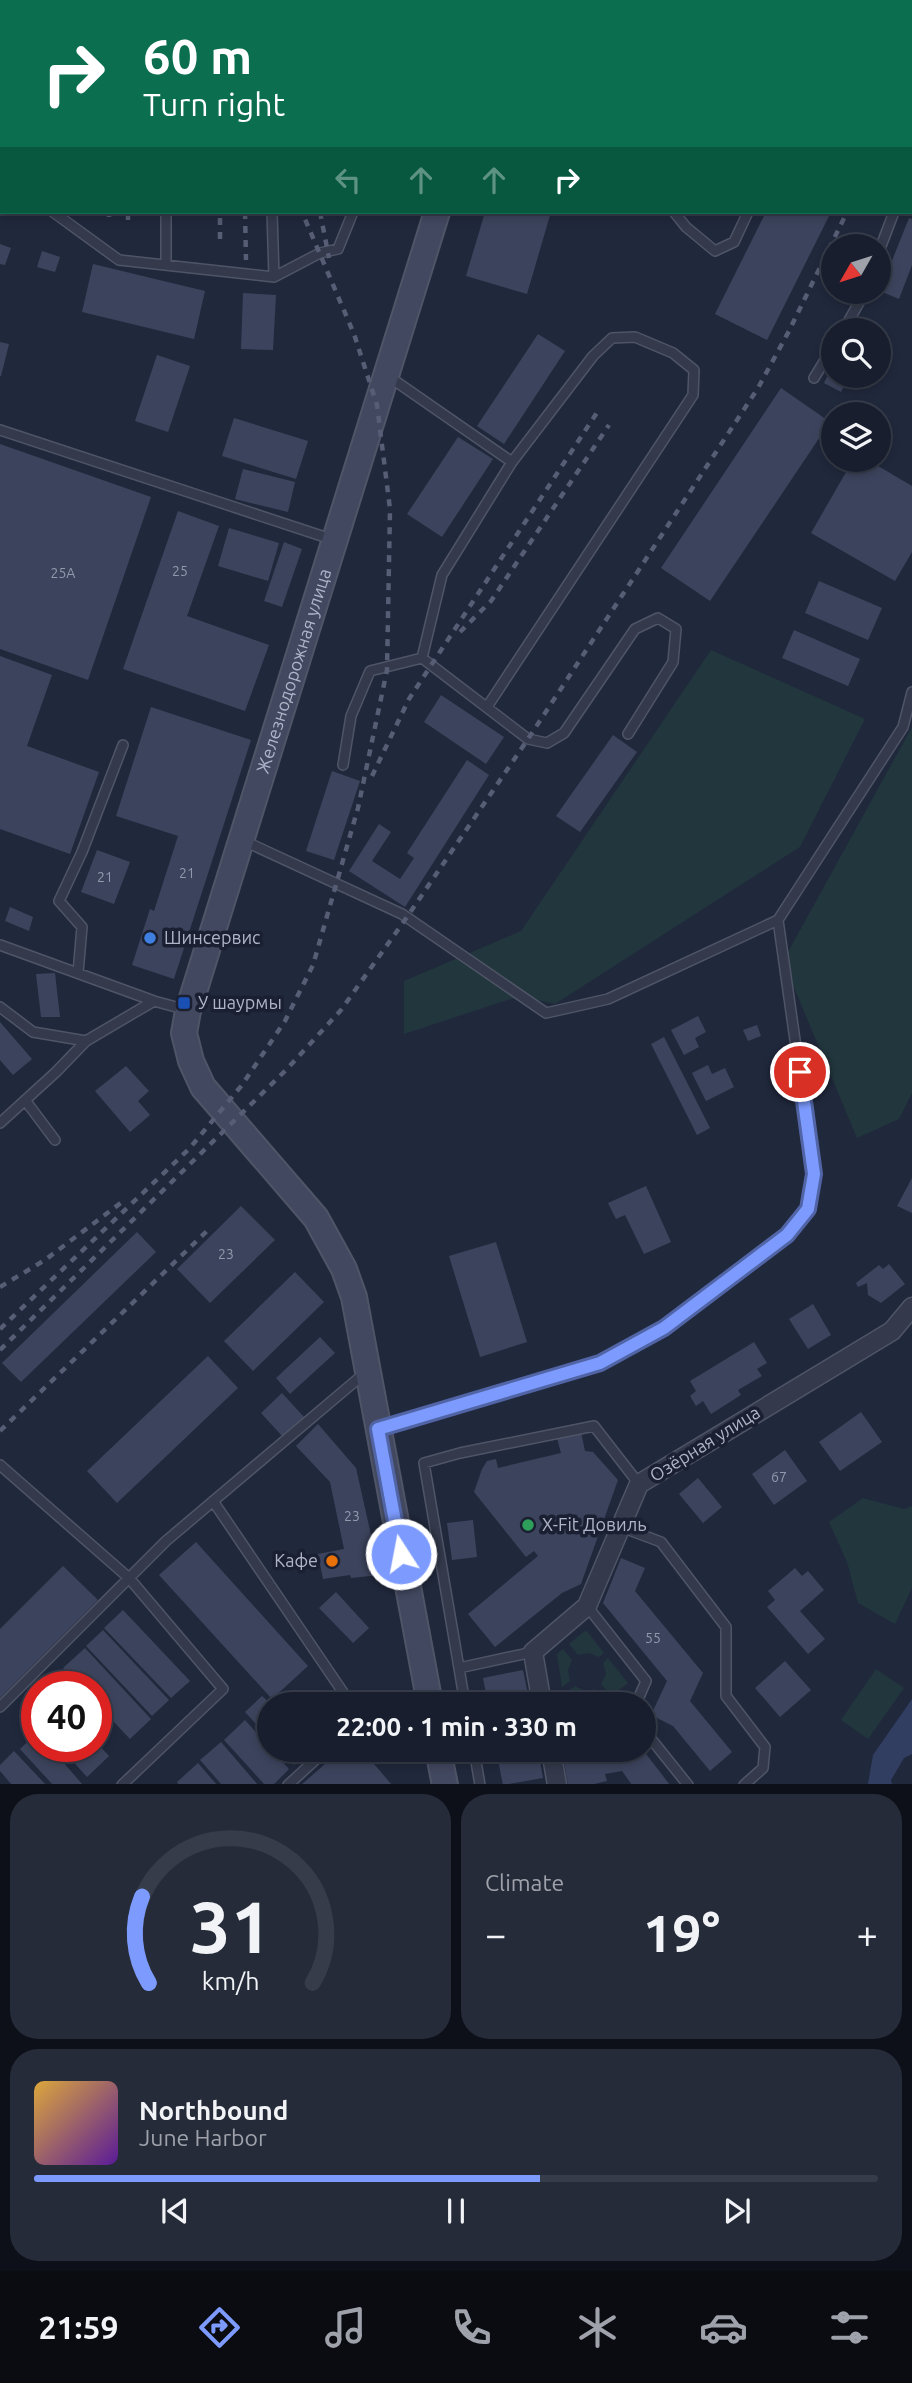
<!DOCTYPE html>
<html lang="en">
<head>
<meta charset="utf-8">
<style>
  body { margin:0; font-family:Ubuntu,sans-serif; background:#252b39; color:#f1f3f6; height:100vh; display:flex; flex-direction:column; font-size:26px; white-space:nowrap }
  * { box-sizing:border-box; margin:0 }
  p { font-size:23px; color:#9fa2aa }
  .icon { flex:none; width:38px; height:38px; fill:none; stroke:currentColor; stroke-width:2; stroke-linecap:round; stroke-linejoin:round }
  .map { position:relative; height:1784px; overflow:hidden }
  .panel { display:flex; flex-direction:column; gap:10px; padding:10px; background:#0d1019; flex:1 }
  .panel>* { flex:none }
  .top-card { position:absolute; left:0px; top:0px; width:914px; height:214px; box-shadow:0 4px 10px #0003,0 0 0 2px #363c49; background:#0b6e4f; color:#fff; overflow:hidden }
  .needle { width:46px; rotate:231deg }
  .buttons { position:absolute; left:821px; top:234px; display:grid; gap:14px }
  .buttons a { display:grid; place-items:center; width:70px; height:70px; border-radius:50%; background:#181e2d; box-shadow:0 4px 10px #0003,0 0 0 2px #363c49; font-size:35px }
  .speed { position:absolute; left:21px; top:1671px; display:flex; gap:14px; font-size:35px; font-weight:700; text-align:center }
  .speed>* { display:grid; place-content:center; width:91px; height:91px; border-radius:50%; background:#181e2d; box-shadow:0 4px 10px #0003,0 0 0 2px #363c49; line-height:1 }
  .speed .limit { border:10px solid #d22; background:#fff; color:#111 }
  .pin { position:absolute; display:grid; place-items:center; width:60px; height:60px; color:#fff; margin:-30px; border:4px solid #fff; border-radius:50%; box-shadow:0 2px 7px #0007 }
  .me { position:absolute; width:77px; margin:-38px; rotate:349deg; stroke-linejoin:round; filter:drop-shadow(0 0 5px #0008) }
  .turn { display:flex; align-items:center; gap:24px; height:147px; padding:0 28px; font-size:32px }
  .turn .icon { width:91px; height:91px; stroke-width:2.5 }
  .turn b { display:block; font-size:49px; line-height:60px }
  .lanes { display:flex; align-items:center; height:66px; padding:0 28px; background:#0003; justify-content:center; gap:35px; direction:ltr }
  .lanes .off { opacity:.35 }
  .big { font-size:52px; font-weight:700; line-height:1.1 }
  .panel .tile { flex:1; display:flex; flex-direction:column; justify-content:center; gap:10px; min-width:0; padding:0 24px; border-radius:28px; background:#252b39 }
  .panel .dial { align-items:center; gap:0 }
  .dial svg { height:182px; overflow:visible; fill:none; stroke:#363c49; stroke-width:7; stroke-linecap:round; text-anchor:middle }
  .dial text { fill:#f1f3f6; stroke:none }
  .song { display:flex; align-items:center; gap:21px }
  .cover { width:84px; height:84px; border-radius:10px; background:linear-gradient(135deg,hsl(40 70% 55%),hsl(270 70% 35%)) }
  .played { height:7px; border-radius:4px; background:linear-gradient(90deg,#7d9bff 60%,#363c49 60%) }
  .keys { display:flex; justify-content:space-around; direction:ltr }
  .heat { display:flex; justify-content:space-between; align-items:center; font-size:38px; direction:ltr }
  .panel .tiles { flex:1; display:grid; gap:10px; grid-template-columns:1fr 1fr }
  .tile:last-child { grid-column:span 2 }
  .trip { position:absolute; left:257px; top:1692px; width:399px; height:70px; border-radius:35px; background:#181e2d; box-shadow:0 4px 10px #0003,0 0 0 2px #363c49; font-weight:700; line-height:70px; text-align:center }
  .dock { display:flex; height:112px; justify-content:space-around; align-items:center; background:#0a0c12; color:#9fa2aa }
  .dock .icon { width:49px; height:49px }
  .dock .current { color:#7d9bff }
  .dock b { font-size:32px; color:#f1f3f6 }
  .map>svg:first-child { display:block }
  .green { fill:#22363d }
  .water { fill:#313e62 }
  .building { fill:#3c445d }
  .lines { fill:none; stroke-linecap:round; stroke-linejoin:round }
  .lane-casing { stroke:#4f5567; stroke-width:12 }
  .street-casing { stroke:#4f5567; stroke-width:21 }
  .secondary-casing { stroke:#4f5567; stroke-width:28 }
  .lane { stroke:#343a4c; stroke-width:9 }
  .street { stroke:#343a4c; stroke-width:18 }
  .secondary { stroke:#424860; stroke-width:24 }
  .rail { stroke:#565d74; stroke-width:4.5; stroke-dasharray:7 7; stroke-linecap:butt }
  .route-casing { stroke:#5165a6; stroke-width:18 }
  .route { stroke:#7d9bff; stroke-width:12 }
  .shop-dot { fill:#3f7fe0; stroke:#1a2031; stroke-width:2.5 }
  .transit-dot { fill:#1a4fb4; stroke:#1a2031; stroke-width:2.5 }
  .leisure-dot { fill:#2e9e5b; stroke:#1a2031; stroke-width:2.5 }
  .food-dot { fill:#e8710a; stroke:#1a2031; stroke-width:2.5 }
  .labels { text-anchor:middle; stroke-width:7; stroke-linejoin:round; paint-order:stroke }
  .number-label { font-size:14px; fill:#9299ad }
  .street-label { font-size:18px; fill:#afb5c8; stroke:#1a2031 }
  .poi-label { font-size:18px; fill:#afb5c8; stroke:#1a2031; text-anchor:start }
</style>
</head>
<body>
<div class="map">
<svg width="912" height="1785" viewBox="0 0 912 1785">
  <rect width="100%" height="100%" fill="#20283c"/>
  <path class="green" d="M 711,650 L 865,719 L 800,847 L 555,1004 L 520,996 L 404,1034 L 404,981 L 521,931 Z
    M 912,727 L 912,1093 L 899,1119 L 857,1138 L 783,961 Z
    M 863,1498 L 904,1509 L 912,1506 L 912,1588 L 895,1624 L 858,1603 L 847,1562 L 829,1522 Z
    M 586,1630 L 604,1653 L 599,1657 L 589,1653 L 578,1655 L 569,1644 Z
    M 563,1649 L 572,1660 L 568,1670 L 570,1681 L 562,1687 L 557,1654 Z
    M 608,1658 L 628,1683 L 611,1696 L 601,1684 L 606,1674 L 603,1663 Z
    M 876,1669 L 904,1688 L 868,1739 L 841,1720 Z
    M 575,1686 L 585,1691 L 595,1689 L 605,1701 L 586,1704 L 564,1704 L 563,1695 Z"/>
  <path class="water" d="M 912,1699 L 912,1754 L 904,1758 L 891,1780 L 892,1784 L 868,1784 L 873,1755 Z"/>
  <path class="building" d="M 485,212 L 551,212 L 527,294 L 466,276 Z
    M 766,212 L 831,212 L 767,340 L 715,314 Z
    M 909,218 L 912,219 L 912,265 L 899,299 L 880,291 Z
    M 0,244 L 11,248 L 5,265 L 0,264 Z
    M 42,251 L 60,257 L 55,272 L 37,267 Z
    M 93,264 L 205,291 L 194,339 L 82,312 Z
    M 243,293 L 276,295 L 273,350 L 241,349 Z
    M 538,334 L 565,351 L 504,444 L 477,426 Z
    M 0,342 L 9,344 L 1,376 L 0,376 Z
    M 157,355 L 190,366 L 168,432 L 135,421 Z
    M 833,365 L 833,376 L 849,376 L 841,392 L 824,383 Z
    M 781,388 L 830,422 L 710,601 L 661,568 Z
    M 234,418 L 308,441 L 296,479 L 222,456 Z
    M 458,437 L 493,459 L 442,537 L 407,514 Z
    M 0,444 L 151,497 L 88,680 L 0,649 Z
    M 853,460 L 868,460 L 912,486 L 912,552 L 895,581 L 811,533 Z
    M 243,469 L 295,482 L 288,512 L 235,499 Z
    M 178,511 L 219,526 L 187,616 L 269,645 L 245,711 L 123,669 Z
    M 229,528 L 279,543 L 268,581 L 218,566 Z
    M 284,542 L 302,549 L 282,607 L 264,601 Z
    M 819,581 L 882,608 L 868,640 L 805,613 Z
    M 794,630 L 860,659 L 848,686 L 782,658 Z
    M 0,656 L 52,675 L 27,746 L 99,772 L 70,854 L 0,829 Z
    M 441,695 L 504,737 L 486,764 L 424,722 Z
    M 151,707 L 251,740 L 174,979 L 132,965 L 150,909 L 154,911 L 178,836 L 116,816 Z
    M 613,735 L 637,752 L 580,832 L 556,816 Z
    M 467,760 L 489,775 L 405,907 L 349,871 L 379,824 L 391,832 L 372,861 L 400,879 L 414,858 L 407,853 Z
    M 332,771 L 360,781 L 334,860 L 306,851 Z
    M 97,850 L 130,862 L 114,904 L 81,892 Z
    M 10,907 L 33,917 L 29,931 L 5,921 Z
    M 55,973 L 60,1017 L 41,1017 L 36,974 Z
    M 698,1016 L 706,1032 L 695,1038 L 699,1047 L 684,1055 L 671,1030 Z
    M 0,1022 L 32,1059 L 13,1075 L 0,1060 Z
    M 757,1025 L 761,1036 L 748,1041 L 743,1030 Z
    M 664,1037 L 710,1128 L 697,1135 L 651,1044 Z
    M 708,1065 L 712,1074 L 725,1068 L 734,1087 L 706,1101 L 692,1073 Z
    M 126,1066 L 149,1091 L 138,1101 L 150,1115 L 130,1132 L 95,1091 Z
    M 912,1178 L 912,1213 L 897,1206 Z
    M 646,1186 L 671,1242 L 644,1254 L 625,1215 L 616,1219 L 608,1203 Z
    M 241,1206 L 275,1240 L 210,1303 L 177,1269 Z
    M 137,1232 L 156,1252 L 21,1382 L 2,1363 Z
    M 496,1242 L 527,1342 L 480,1357 L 449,1256 Z
    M 889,1264 L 905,1284 L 881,1303 L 868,1295 L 867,1283 L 858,1287 L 856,1283 L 879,1265 L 883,1269 Z
    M 295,1272 L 324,1302 L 253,1371 L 224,1341 Z
    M 813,1304 L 831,1335 L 808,1349 L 789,1319 Z
    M 320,1337 L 335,1353 L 290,1394 L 276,1378 Z
    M 754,1342 L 767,1363 L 757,1369 L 762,1376 L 738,1390 L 741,1395 L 711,1414 L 703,1401 L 696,1406 L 690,1396 L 696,1391 L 690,1381 Z
    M 208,1356 L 238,1388 L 117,1503 L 87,1471 Z
    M 282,1393 L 304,1417 L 282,1436 L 261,1413 Z
    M 861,1412 L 882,1442 L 840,1471 L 819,1442 Z
    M 318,1424 L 356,1468 L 380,1575 L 351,1578 L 350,1575 L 323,1579 L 318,1554 L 344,1549 L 330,1482 L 296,1446 Z
    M 581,1432 L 585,1451 L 593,1452 L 618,1480 L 581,1584 L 562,1593 L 495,1647 L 468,1614 L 538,1556 L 534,1551 L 526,1557 L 474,1492 L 482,1469 L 487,1461 L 496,1459 L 498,1468 L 561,1453 L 557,1438 Z
    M 785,1450 L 807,1481 L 774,1505 L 752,1474 Z
    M 698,1478 L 722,1507 L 703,1523 L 679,1494 Z
    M 473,1520 L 477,1557 L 452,1560 L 447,1523 Z
    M 196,1542 L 308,1666 L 272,1699 L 159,1575 Z
    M 621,1558 L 645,1568 L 635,1591 L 703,1673 L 690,1701 L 732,1752 L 710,1771 L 673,1726 L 651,1715 L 667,1681 L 603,1603 Z
    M 63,1566 L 98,1600 L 0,1698 L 0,1629 Z
    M 795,1568 L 802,1576 L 808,1571 L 824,1590 L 800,1611 L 825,1639 L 808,1654 L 767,1607 L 775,1600 L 768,1591 Z
    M 336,1592 L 369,1628 L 353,1643 L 319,1608 Z
    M 123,1610 L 190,1681 L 171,1698 L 104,1628 Z
    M 103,1630 L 169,1700 L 152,1716 L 86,1646 Z
    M 85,1648 L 151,1719 L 130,1739 L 96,1703 L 96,1687 L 81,1687 L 63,1668 Z
    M 785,1661 L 811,1690 L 780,1717 L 755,1688 Z
    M 523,1670 L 530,1704 L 488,1704 L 483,1678 Z
    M 37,1694 L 37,1723 L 22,1707 Z
    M 262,1696 L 270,1703 L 270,1739 L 245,1712 Z
    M 245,1720 L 289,1769 L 273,1785 L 265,1785 L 224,1740 Z
    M 37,1733 L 37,1746 L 49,1746 L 83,1785 L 53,1785 L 20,1749 Z
    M 96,1742 L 109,1756 L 87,1777 L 59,1746 L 96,1746 Z
    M 221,1742 L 258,1785 L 222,1785 L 200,1760 Z
    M 280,1750 L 310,1750 L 294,1765 Z
    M 341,1750 L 362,1750 L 392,1785 L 301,1785 Z
    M 496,1750 L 538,1750 L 543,1778 L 503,1785 Z
    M 567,1750 L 643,1750 L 670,1785 L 632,1785 L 622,1771 L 605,1774 L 607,1781 L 590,1785 L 568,1785 L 563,1756 Z
    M 14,1751 L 46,1785 L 12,1785 L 0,1771 L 0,1765 Z
    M 198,1763 L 217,1785 L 179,1785 L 177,1782 Z"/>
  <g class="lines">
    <g class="lane-casing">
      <path id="lane" d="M 267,0 L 267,2
        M 373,0 L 374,2
        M 750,0 L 755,2
        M 65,2 L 66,0
        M 166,2 L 166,0
        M 571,2 L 571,0
        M 912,148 L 912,147
        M 53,212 L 119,260 L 274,277 L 272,212
        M 674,212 L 686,227 L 715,251 L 734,242 L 748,212
        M 878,254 L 894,212
        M 166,265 L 166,212
        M 274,277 L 320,253 L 338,249 L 353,212
        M 843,331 L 865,292
        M 388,376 L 512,462 L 442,575 L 422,658 L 528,739 L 547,743 L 564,733 L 635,629 L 658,618 L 676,629 L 673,662 L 628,734
        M 814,378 L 833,347
        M 0,430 L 334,540
        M 487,707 L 693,395 L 694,370 L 673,353 L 635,337 L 612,338 L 593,356 L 512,462
        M 343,765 L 351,716 L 370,671 L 422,658
        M 242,840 L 402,914 L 546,1013 L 608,999 L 778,920 L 814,1174 L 809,1210 L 787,1235 L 664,1328 L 600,1363 L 379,1429
        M 778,920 L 903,727 L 912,692
        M 0,945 L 154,1001 L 187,1010
        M 78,973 L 82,927 L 59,901 L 82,852 L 123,745
        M 0,1007 L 33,1032 L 86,1041
        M 25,1100 L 55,1140
        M 0,1123 L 56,1072 L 86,1041 L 154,1001
        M 0,1465 L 129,1578 L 223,1689 L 122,1785
        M 213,1501 L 351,1704
        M 621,1527 L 661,1542 L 726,1627 L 726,1696 L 765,1747 L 763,1768 L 744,1785
        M 587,1606 L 646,1681 L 636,1704
        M 533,1652 L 459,1668 L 424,1463 L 460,1453 L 594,1426 L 639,1484
        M 459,1668 L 465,1704
        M 0,1707 L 166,1541 L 366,1372
        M 644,1730 L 688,1785
        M 474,1750 L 480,1785
        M 288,1785 L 326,1750"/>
    </g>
    <g class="street-casing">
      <path id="street" d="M 542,1704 L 533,1652 L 587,1606 L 639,1484 L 892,1331 L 912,1307
        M 551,1750 L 557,1785"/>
    </g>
    <g class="secondary-casing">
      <g id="secondary">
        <path d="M 500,2 L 501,0"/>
        <path id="s1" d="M 430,1704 L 354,1297 L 344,1269 L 316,1218 L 203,1087 L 191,1061 L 184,1033 L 188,1011 L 437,212"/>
        <path d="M 438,1750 L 445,1785"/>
      </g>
    </g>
    <use href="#lane" class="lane"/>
    <use href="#street" class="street"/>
    <use href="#secondary" class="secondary"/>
    <path class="rail" d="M 244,0 L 244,2
      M 112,2 L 112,0
      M 128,2 L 128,0
      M 221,2 L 221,0
      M 319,2 L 319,0
      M 912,32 L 912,31
      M 912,64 L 912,63
      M 245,212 L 246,260
      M 320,212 L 329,258
      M 109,217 L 109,212
      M 128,220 L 128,212
      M 220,239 L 220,212
      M 460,632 L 491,601 L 609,425
      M 372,776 L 409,699 L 598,411
      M 0,1287 L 45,1260 L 126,1199
      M 0,1329 L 189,1149 L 242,1085 L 285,1021 L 313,965 L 358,808 L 387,670 L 390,509 L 377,405 L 354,334 L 302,212
      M 0,1350 L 287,1069 L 341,1010 L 407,917 L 528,739 L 758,388 L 789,331 L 847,212
      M 0,1431 L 209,1229"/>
  </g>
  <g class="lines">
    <g class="route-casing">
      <path id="route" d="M 401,1554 L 378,1429 L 600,1363 L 664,1328 L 787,1235 L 808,1209 L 814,1174 L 800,1072"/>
    </g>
    <use href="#route" class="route"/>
  </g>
  <circle class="shop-dot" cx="150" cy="938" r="7"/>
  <rect class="transit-dot" x="177" y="996" width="14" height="14" rx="3.5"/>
  <circle class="leisure-dot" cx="528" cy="1525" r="7"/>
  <circle class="food-dot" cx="332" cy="1561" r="7"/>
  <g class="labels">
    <g class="number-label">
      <text x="180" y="576">25</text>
      <text x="63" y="578">25А</text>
      <text x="187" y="878">21</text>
      <text x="105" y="882">21</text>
      <text x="226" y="1259">23</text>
      <text x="779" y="1482">67</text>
      <text x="352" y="1521">23</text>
      <text x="653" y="1643">55</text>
    </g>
    <g class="street-label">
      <text dy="6" stroke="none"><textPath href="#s1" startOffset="1111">Железнодорожная улица</textPath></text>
      <text transform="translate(705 1444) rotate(-32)" y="6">Озёрная улица</text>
    </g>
    <g class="poi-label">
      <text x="164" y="944">Шинсервис</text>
      <text x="198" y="1009">У шаурмы</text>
      <text x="542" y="1531">X-Fit Довиль</text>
      <text x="318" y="1567" text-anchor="end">Кафе</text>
    </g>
  </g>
</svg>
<div class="buttons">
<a><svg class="needle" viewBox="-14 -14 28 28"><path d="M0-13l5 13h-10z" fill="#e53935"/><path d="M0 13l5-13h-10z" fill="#9fa2aa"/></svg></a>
<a><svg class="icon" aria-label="search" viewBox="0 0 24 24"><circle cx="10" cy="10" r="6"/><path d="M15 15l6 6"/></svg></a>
<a><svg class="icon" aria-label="layers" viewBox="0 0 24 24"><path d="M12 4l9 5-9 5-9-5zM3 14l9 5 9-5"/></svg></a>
</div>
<div class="speed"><div class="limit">40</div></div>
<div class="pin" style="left:800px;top:1072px;background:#d93025"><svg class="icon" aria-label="arrive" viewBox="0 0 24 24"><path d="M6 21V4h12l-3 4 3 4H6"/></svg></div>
<svg class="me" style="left:401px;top:1554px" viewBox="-20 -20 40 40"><circle r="17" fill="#7d9bff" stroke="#fff" stroke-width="3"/><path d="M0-11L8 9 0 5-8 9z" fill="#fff"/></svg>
<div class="trip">22:00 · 1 min · 330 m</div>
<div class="top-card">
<div class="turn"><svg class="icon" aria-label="right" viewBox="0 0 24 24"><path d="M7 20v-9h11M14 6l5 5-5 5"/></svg><div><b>60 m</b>Turn right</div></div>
<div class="lanes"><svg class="icon off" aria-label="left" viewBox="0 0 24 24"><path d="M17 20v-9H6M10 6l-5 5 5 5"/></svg><svg class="icon off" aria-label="ahead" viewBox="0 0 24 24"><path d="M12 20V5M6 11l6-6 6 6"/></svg><svg class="icon off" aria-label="ahead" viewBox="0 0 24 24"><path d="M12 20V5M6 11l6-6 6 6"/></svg><svg class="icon" aria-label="right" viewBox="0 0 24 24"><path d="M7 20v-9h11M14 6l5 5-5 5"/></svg></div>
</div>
</div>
<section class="panel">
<div class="tiles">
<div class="tile dial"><svg viewBox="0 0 100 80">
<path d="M14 69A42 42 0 1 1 86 69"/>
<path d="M14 69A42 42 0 0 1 11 31" stroke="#7d9bff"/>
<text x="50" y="56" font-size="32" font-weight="700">31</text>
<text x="50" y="72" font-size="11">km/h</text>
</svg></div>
<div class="tile"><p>Climate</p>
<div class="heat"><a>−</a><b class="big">19°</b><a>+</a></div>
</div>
<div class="tile">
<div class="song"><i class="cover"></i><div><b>Northbound</b><p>June Harbor</p></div></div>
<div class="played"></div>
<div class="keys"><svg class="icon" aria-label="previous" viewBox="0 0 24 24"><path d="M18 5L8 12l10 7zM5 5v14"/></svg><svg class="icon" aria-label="pause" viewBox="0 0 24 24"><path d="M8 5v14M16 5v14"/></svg><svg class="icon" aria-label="next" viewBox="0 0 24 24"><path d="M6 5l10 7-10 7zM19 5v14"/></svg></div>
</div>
</div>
</section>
<nav class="dock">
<b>21:59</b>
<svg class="icon current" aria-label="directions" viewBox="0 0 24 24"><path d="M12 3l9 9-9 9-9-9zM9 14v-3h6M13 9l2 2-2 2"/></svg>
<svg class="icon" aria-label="music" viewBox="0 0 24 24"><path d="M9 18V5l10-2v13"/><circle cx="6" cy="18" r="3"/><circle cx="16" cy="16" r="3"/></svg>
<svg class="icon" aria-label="phone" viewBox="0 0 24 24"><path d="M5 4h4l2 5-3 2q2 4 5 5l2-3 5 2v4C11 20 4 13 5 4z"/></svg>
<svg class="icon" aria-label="climate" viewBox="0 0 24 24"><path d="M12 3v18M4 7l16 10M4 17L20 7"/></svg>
<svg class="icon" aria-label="car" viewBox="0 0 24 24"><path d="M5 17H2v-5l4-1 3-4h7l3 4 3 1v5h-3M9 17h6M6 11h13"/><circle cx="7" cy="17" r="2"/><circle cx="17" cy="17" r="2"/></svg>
<svg class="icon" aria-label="filters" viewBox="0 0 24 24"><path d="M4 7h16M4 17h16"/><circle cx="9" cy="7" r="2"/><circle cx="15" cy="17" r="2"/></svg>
</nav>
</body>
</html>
